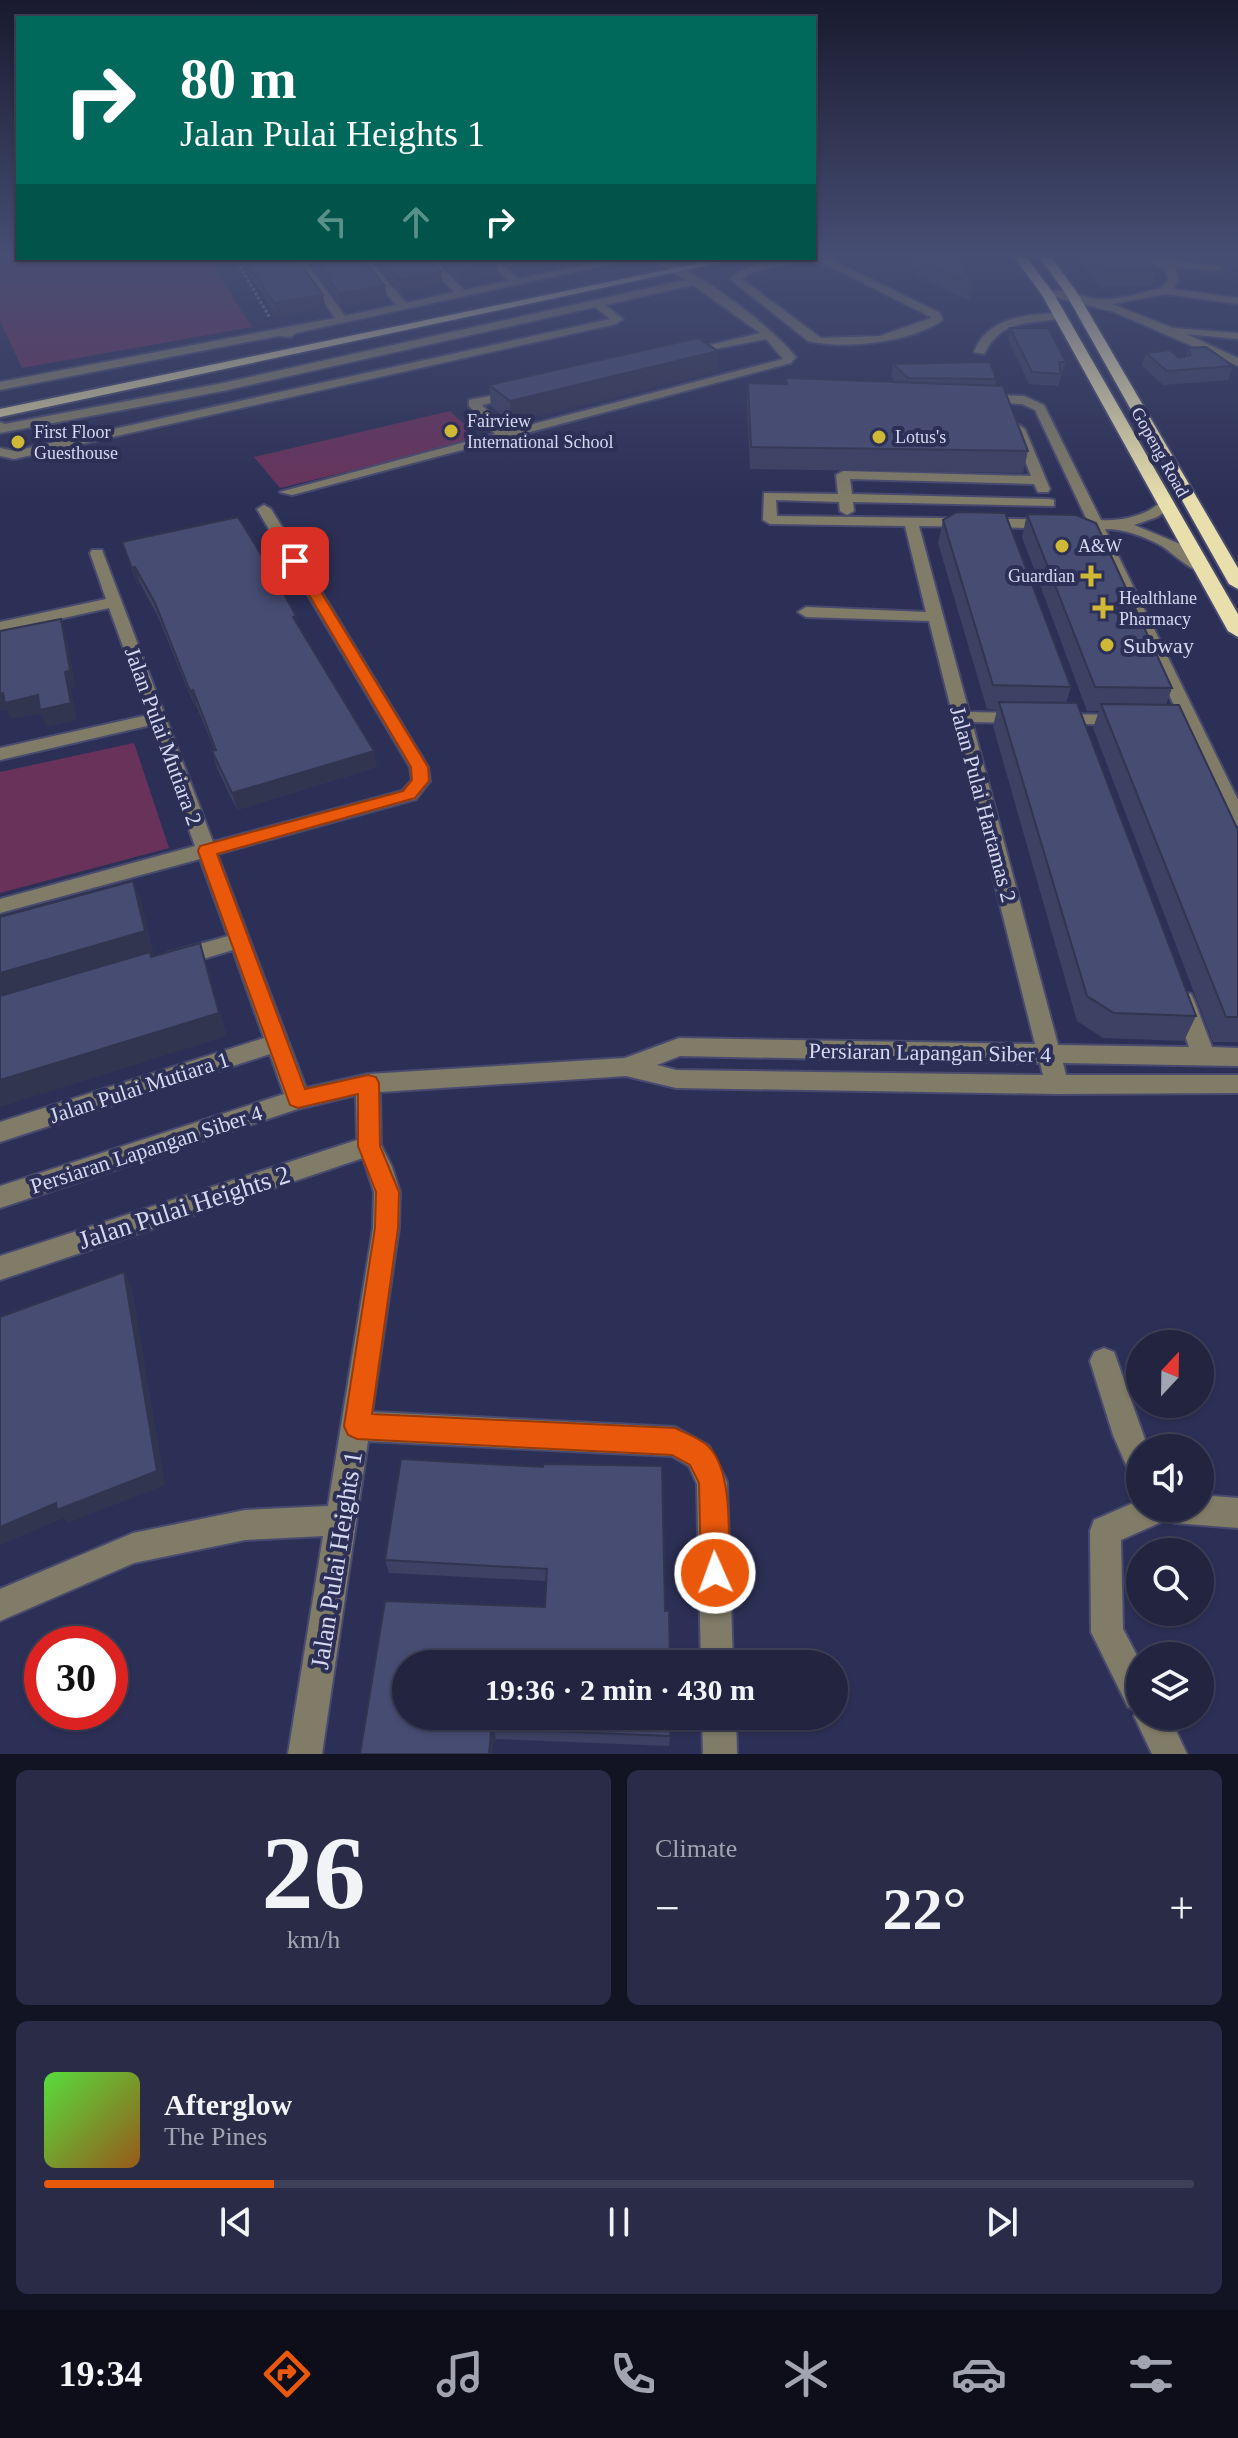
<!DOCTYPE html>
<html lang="en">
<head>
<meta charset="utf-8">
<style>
  body { margin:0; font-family:"Times New Roman",serif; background:#2a2c47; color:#f1f3f6; height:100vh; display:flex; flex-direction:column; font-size:30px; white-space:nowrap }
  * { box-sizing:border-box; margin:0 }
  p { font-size:26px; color:#a2a4b1 }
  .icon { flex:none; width:44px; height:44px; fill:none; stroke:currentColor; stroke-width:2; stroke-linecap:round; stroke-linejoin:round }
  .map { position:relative; height:1754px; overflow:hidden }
  .drawer { display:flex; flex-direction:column; gap:16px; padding:16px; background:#131423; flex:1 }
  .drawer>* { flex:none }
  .guide { position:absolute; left:16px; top:16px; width:800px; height:244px; border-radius:0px; box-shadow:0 2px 6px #0004,0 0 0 2px #3f4159; background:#00695c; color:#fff; overflow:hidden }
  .needle { width:52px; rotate:22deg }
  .tools { position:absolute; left:1126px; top:1330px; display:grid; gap:16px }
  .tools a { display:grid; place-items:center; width:88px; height:88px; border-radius:50%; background:#222440; box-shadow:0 2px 6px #0004,0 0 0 2px #3f4159; font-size:40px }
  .speed { position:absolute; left:24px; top:1626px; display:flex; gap:16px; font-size:40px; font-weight:700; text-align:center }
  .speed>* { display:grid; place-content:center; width:104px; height:104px; border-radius:50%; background:#222440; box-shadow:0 2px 6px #0004,0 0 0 2px #3f4159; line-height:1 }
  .speed .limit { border:12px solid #d22; background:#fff; color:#111 }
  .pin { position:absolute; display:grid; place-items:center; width:68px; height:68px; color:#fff; margin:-34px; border-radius:16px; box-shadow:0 4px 12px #0006 }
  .me { position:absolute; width:88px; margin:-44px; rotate:358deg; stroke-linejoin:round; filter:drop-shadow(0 0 6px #0008) }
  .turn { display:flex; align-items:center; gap:28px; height:168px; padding:0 32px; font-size:36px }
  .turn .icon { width:104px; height:104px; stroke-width:2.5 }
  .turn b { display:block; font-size:56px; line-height:68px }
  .lanes { display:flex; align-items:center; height:76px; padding:0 32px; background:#0003; justify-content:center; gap:40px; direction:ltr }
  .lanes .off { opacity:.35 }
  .big { font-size:60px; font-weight:700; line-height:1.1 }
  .drawer .card { flex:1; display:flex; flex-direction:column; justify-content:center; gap:12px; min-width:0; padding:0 28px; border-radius:12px; background:#2a2c47 }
  .drawer .dial { align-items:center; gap:0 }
  .dial b { font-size:104px; line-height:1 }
  .song { display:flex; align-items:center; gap:24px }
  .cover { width:96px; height:96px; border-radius:12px; background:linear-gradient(135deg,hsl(110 70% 55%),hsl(30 70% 35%)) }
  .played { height:8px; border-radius:4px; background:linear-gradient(90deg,#ea580c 20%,#3f4159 20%) }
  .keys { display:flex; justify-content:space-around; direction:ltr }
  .heat { display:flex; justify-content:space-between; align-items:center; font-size:44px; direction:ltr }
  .drawer .tiles { flex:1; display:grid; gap:16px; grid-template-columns:1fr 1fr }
  .card:last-child { grid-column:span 2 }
  .trip { position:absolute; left:392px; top:1650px; width:456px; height:80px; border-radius:40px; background:#222440; box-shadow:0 2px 6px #0004,0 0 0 2px #3f4159; font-weight:700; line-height:80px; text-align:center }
  .menu { display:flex; height:128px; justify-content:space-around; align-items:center; background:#0e0e1a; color:#a2a4b1 }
  .menu .icon { width:56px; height:56px }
  .menu .on { color:#ea580c }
  .menu b { font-size:36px; color:#f1f3f6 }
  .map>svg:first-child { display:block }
  .green { fill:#69325b }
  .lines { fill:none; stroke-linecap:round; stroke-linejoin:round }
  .minor-casing { stroke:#484b6f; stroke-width:4 }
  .major-casing { stroke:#484b6f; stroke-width:4 }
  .highway-casing { stroke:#484b6f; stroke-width:4 }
  .path { stroke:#7c809f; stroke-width:3; stroke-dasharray:3 2; stroke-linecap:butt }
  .minor { fill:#807c68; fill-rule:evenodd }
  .major { fill:#cbc399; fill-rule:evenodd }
  .highway { fill:#e8dfac; fill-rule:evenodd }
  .wall { fill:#3d4163 }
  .shaded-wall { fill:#323550 }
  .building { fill:#474c73; stroke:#323550; stroke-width:2 }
  .route { fill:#ea580c; stroke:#983908; stroke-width:2 }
  .poi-dot { fill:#d0b837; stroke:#2d3056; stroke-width:3 }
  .labels { text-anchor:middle; stroke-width:8; stroke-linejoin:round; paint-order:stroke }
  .far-poi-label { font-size:18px; fill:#d5d9f1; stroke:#2d3056; text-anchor:start }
  .far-street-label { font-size:18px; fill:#d5d9f1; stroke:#2d3056 }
  .poi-label { font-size:22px; fill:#d5d9f1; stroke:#2d3056; text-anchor:start }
  .street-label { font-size:22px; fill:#d5d9f1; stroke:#2d3056 }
  .near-street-label { font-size:26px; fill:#d5d9f1; stroke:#2d3056 }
</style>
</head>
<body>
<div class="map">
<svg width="1238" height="1754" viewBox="0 0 1238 1754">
  <rect width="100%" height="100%" fill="#2d3056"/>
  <path class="green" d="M 0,254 L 18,254 L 18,258 L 208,258 L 252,327 L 22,368 L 0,321 Z
    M 450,411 L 481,439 L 280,488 L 254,457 Z
    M 134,743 L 169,848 L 0,893 L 0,772 Z"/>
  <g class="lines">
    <g class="minor-casing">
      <path id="minor" d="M 814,254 L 820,254 L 940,313 L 943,320 C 912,342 845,350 808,341 L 730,279 C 750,260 788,258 814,258 ZM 813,258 L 931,317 L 931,318 L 880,336 L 821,338 L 742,279 L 749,273 Z
        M 1113,254 L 1220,266 L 1220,270 L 1216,271 L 1175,267 L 1178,280 L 1173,289 L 1238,298 L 1238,304 L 1166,294 L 1112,304 L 1173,328 L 1238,333 L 1238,339 L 1186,334 L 1238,358 L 1238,366 L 1114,312 L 1043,294 C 1058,284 1081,298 1099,299 C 1118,301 1143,292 1162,288 L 1168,280 L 1165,269 Z
        M 293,258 L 303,258 L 345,316 L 396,305 L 357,258 L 367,258 L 406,303 L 454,292 L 421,258 L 432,258 L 464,290 L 508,281 L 485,258 L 496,258 L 518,279 L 618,258 L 637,258 L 296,333 L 291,337 L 278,336 L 0,390 L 0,382 L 335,318 Z
        M 664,259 C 701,274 770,325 796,357 L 791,363 L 292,495 L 280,492 L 495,434 L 469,406 L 469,400 L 521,390 L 521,396 L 482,405 L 506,431 L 783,359 L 766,339 L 685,355 L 685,351 L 760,333 L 693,285 L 605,305 L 623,319 L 616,324 L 14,459 L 0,456 L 0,448 L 14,451 L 610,319 L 595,307 L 223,391 L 0,433 L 0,422 L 5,424 L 223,383 L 685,280 L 660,264 L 660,260 Z
        M 1060,313 L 1064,314 L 1064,318 C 1028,325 1003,317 984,354 L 974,352 C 988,316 1026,315 1060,313 Z
        M 983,395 L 1024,396 L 1044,405 L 1101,520 C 1117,521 1133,518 1148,511 C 1157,506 1161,500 1172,501 L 1172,507 L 1157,517 L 1134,525 L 1180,544 L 1211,569 L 1208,572 C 1193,575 1174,553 1160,545 C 1143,536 1125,529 1105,529 L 1238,800 L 1238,826 L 1228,820 L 1091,529 L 919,526 L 969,712 L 1021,713 L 1030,718 L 1021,723 L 972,722 L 1058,1045 L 1189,1047 L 1172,1000 L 1175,994 L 1183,992 L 1191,994 L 1194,1000 L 1212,1047 L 1238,1048 L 1238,1066 L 1063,1063 L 1066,1075 L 1238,1075 L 1238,1093 L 1057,1094 L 676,1088 L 626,1076 L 380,1092 L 381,1145 L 392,1167 L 400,1192 L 399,1228 L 372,1412 L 675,1427 L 709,1446 L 727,1482 L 733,1664 L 701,1664 L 697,1484 L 689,1466 L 672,1456 L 368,1441 L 322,1754 L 288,1754 L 323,1536 L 245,1540 L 134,1563 L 0,1621 L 0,1589 L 133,1533 L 245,1510 L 328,1506 L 373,1228 L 374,1192 L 363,1158 L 0,1280 L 0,1256 L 357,1140 L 356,1095 L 298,1109 L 0,1208 L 0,1186 L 284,1094 L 270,1054 L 0,1142 L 0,1122 L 264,1038 L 233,950 L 176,967 L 168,965 L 165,959 L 168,953 L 228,936 L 200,859 L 0,913 L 0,899 L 195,846 L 151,725 L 0,760 L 0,748 L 148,715 L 109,608 L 0,632 L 0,622 L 106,599 L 90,553 L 92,550 L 102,550 L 213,842 L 402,791 L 412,780 L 410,767 L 257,509 L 264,505 L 271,509 L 428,767 L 430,781 L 416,799 L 217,854 L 306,1088 L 368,1074 L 625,1058 L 679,1038 L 1035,1044 L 929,621 L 806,617 L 798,612 L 806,607 L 926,612 L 905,526 L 770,524 L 763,520 L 764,493 L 838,494 L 836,475 L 843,471 L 1031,476 L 1013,429 L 1019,425 L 1025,429 L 1050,489 L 1048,492 L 1038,492 L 1034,484 L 850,479 L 852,494 L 1049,499 L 1054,500 L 1054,506 L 853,502 L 854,511 L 847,515 L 840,511 L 839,502 L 776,500 L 777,516 L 1087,520 L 1035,410 L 1022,404 L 979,402 L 977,399 ZM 680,1056 L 1040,1063 L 1043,1075 L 676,1070 L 657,1065 Z
        M 1057,714 L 1121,715 L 1130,720 L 1121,725 L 1051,723 L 1048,719 L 1051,715 Z
        M 1104,1348 L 1114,1352 L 1148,1448 L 1140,1448 L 1140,1479 L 1130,1474 L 1113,1435 L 1090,1361 L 1094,1352 Z
        M 1200,1495 L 1238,1498 L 1238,1528 L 1174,1523 L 1166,1520 L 1121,1540 L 1123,1629 L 1140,1661 L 1140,1716 L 1169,1716 L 1187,1754 L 1152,1754 L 1134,1716 L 1137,1710 L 1128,1707 L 1091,1632 L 1090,1531 L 1094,1520 L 1140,1500 L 1140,1508 L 1200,1508 Z
        M 702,1716 L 736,1716 L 737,1754 L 703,1754 Z"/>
    </g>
    <g class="major-casing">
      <path id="major" d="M 723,258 L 742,258 L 0,417 L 0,409 Z"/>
    </g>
    <g class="highway-casing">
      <path id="highway" d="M 1012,254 L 1024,254 L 1054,294 L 1238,614 L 1238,637 L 1228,631 L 1042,295 Z
        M 1037,254 L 1049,254 L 1078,294 L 1238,568 L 1238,589 L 1229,584 L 1066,294 Z"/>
    </g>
    <path class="path" d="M 235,258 L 270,318"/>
    <use href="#minor" class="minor"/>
    <use href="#major" class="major"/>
    <use href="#highway" class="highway"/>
  </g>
  <path class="wall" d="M 906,254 L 956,254 L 973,284 L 970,301 L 917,276 Z
    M 1074,254 L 1143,254 L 1156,269 L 1152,286 L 1105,286 L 1104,291 Z
    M 238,258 L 296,258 L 323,295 L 325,308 L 277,316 Z
    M 307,258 L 362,258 L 385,286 L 387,299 L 341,306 Z
    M 371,258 L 428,258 L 441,272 L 442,284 L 400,292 Z
    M 436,258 L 492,258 L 498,263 L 498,276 L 460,282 Z
    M 500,258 L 574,258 L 544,263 L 544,267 L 514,271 Z
    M 1010,328 L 1066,362 L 1058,386 L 1029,384 L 1008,339 Z
    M 1188,348 L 1233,366 L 1228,380 L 1163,385 L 1142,366 L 1146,353 L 1179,358 L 1186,356 Z
    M 893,364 L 996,379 L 995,386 L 1028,451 L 1023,473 L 750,469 L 747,404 L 748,383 L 785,384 L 786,378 L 896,382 L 891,377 Z
    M 717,371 L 511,423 L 491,406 L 489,385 Z
    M 1027,514 L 1172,688 L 1166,705 L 1238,830 L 1238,1042 L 1213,1042 L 1093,728 L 1099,711 L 1087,711 L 1022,537 Z
    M 943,520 L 1071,687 L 1066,703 L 1196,1016 L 1184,1041 L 1103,1038 L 1077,1021 L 993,726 L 997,710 L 987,709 L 938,543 Z
    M 122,542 L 298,625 L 377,767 L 237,810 L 217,768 L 212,751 L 215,751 L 197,707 L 195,707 L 159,619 L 140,583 L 137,584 Z
    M 401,1459 L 665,1611 L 670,1736 L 669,1746 L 496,1739 L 493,1743 L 385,1601 L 545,1607 L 546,1581 L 389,1573 L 385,1560 Z"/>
  <path class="shaded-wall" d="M 520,258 L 574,258 L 544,263 L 544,267 L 514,271 L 514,259 Z
    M 498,263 L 498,276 L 460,282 L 459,269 Z
    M 441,272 L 442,284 L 400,292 L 399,279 Z
    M 385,286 L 387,299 L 341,306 L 339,293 Z
    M 323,295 L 325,308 L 277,316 L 274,303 Z
    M 718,351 L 717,371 L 511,423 L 510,401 Z
    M 135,567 L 140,583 L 137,584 L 132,568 Z
    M 61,619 L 66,635 L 76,687 L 71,688 L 77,720 L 46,727 L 41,713 L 11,719 L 8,710 L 0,711 L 0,694 L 65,672 Z
    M 193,690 L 197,707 L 195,707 L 190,691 Z
    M 374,751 L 377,767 L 237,810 L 232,793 Z
    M 133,881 L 142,904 L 154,955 L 0,1000 L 0,973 Z
    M 200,943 L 227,1036 L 0,1107 L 0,1080 Z
    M 124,1272 L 132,1288 L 165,1485 L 68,1523 L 64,1518 L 0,1545 L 0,1527 Z
    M 494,1729 L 496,1739 L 493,1743 L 493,1754 L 489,1754 L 491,1733 Z"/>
  <path class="building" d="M 918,254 L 956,254 L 973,284 L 920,259 Z
    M 1092,254 L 1143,254 L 1156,269 L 1109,269 L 1108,274 Z
    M 244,258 L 296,258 L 323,295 L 274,303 Z
    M 314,258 L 362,258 L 385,286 L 339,293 Z
    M 380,258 L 428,258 L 441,272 L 399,279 Z
    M 448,258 L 492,258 L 498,263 L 459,269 Z
    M 1010,328 L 1048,328 L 1066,362 L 1059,362 L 1061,374 L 1032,372 Z
    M 698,338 L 718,351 L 510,401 L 489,385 Z
    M 1206,347 L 1233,366 L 1167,371 L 1146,353 L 1170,350 L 1179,358 L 1191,355 L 1188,348 Z
    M 990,362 L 996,379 L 908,378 L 893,364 Z
    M 786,378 L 1003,386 L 1028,451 L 751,447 L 748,383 L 787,384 Z
    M 957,512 L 1005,513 L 1071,687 L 993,685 L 943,520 Z
    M 1027,514 L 1076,515 L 1096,523 L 1172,688 L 1095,687 Z
    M 238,517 L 275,577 L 296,616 L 293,617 L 374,751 L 232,793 L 212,751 L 216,750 L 193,690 L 190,691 L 155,603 L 135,567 L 132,568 L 122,542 Z
    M 61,619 L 70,670 L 65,672 L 71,703 L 40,710 L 38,695 L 5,703 L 3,693 L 0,694 L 0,631 Z
    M 999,702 L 1077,703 L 1196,1016 L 1114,1013 L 1087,996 Z
    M 1101,704 L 1179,705 L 1238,830 L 1238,1017 L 1226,1017 Z
    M 133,881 L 145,931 L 0,973 L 0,917 Z
    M 200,943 L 219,1013 L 0,1080 L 0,996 L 150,952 L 151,957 Z
    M 124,1272 L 157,1471 L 57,1510 L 56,1503 L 0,1527 L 0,1317 Z
    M 401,1459 L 543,1467 L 543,1464 L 662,1466 L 665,1611 L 669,1611 L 670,1664 L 406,1664 L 406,1716 L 670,1716 L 670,1736 L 494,1729 L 491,1733 L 489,1754 L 360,1754 L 385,1601 L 545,1607 L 547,1569 L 385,1560 Z"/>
  <linearGradient id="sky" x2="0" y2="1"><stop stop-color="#191a2f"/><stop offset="0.51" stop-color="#464e73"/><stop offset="1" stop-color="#464e73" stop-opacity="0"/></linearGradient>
  <rect width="1238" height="500" fill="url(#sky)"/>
  <path class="route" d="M 295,557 L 302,561 L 428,767 L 429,781 L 415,798 L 217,854 L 305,1089 L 368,1075 L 376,1077 L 379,1083 L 380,1146 L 399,1192 L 398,1228 L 372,1414 L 675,1428 C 685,1433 700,1438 708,1446 C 734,1471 728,1538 729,1573 L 725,1583 L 715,1587 L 705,1583 L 701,1573 L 699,1483 L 690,1465 L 672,1455 L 357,1439 L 348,1435 L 344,1426 L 375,1228 L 376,1192 L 358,1146 L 358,1094 L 298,1108 L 290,1105 L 198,851 L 200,846 L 403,791 L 412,780 L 411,767 L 289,561 Z"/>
  <g class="poi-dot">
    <circle cx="451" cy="431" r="8"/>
    <circle cx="879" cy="437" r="8"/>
    <circle cx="18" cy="442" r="8"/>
    <circle cx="1062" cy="546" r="8"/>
    <path d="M1087 564h8v8h8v8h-8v8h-8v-8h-8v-8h8z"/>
    <path d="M1099 596h8v8h8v8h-8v8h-8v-8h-8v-8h8z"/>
    <circle cx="1107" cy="645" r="8"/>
  </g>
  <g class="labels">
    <g class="far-poi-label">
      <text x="467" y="427">Fairview<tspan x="467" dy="21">International School</tspan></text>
      <text x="34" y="438">First Floor<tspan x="34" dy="21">Guesthouse</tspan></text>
      <text x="895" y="443">Lotus's</text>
      <text x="1078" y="552">A&amp;W</text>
      <text x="1075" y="582" text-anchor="end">Guardian</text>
      <text x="1119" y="604">Healthlane<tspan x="1119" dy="21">Pharmacy</tspan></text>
    </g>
    <g class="far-street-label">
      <text transform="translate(1160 452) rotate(61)" y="6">Gopeng Road</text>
    </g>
    <g class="poi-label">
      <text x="1123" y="653">Subway</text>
    </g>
    <g class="street-label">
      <text transform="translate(164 736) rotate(70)" y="8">Jalan Pulai Mutiara 2</text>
      <text transform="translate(984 804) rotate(75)" y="8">Jalan Pulai Hartamas 2</text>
      <text transform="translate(930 1052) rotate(1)" y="8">Persiaran Lapangan Siber 4</text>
      <text transform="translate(139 1087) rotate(-18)" y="8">Jalan Pulai Mutiara 1</text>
      <text transform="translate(146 1149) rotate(-18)" y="8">Persiaran Lapangan Siber 4</text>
    </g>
    <g class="near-street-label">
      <text transform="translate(184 1207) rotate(-18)" y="9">Jalan Pulai Heights 2</text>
      <text transform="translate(336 1560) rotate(-81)" y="9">Jalan Pulai Heights 1</text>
    </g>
  </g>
</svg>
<div class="tools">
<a><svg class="needle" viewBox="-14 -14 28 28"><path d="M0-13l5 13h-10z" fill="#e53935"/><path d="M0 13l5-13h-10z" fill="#a2a4b1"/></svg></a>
<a><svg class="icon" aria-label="sound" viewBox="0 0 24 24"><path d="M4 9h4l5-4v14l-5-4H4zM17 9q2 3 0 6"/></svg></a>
<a><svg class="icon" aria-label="search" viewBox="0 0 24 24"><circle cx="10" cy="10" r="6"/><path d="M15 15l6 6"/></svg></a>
<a><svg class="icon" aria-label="layers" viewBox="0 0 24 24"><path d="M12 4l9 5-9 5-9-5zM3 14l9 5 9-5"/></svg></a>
</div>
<div class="speed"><div class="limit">30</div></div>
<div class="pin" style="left:295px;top:561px;background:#d93025"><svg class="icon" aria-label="arrive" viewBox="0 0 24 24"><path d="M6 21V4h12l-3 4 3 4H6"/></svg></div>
<svg class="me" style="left:715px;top:1573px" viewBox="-20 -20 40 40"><circle r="17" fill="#ea580c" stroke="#fff" stroke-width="3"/><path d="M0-11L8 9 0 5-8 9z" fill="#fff"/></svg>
<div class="trip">19:36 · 2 min · 430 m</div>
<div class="guide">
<div class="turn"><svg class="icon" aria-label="right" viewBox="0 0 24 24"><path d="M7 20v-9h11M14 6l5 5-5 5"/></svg><div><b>80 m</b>Jalan Pulai Heights 1</div></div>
<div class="lanes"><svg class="icon off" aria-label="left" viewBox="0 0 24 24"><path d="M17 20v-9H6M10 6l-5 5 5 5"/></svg><svg class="icon off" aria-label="ahead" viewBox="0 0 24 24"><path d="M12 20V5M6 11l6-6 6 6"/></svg><svg class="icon" aria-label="right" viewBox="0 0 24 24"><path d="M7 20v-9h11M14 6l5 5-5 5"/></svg></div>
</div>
</div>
<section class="drawer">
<div class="tiles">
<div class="card dial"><b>26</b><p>km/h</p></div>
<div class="card"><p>Climate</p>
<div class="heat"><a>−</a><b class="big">22°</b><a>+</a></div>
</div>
<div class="card">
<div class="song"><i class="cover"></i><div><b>Afterglow</b><p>The Pines</p></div></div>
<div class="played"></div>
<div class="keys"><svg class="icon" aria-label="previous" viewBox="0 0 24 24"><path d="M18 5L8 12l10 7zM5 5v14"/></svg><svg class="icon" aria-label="pause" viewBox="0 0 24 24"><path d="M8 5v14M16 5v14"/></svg><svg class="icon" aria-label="next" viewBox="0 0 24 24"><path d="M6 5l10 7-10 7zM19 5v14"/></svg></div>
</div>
</div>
</section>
<nav class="menu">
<b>19:34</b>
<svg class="icon on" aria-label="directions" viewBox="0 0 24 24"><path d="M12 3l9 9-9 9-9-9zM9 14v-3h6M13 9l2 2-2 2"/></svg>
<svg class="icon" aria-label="music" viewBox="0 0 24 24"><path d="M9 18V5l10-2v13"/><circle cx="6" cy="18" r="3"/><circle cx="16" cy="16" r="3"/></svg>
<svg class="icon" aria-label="phone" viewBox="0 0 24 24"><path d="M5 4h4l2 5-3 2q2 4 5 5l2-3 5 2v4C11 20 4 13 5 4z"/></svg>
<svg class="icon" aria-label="climate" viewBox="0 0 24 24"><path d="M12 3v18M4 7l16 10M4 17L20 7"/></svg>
<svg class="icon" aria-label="car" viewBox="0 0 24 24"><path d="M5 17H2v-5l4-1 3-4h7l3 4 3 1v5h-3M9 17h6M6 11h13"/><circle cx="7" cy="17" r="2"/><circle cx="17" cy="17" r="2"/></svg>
<svg class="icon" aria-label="filters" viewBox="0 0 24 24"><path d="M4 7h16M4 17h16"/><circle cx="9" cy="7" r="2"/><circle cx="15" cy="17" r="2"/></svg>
</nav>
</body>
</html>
